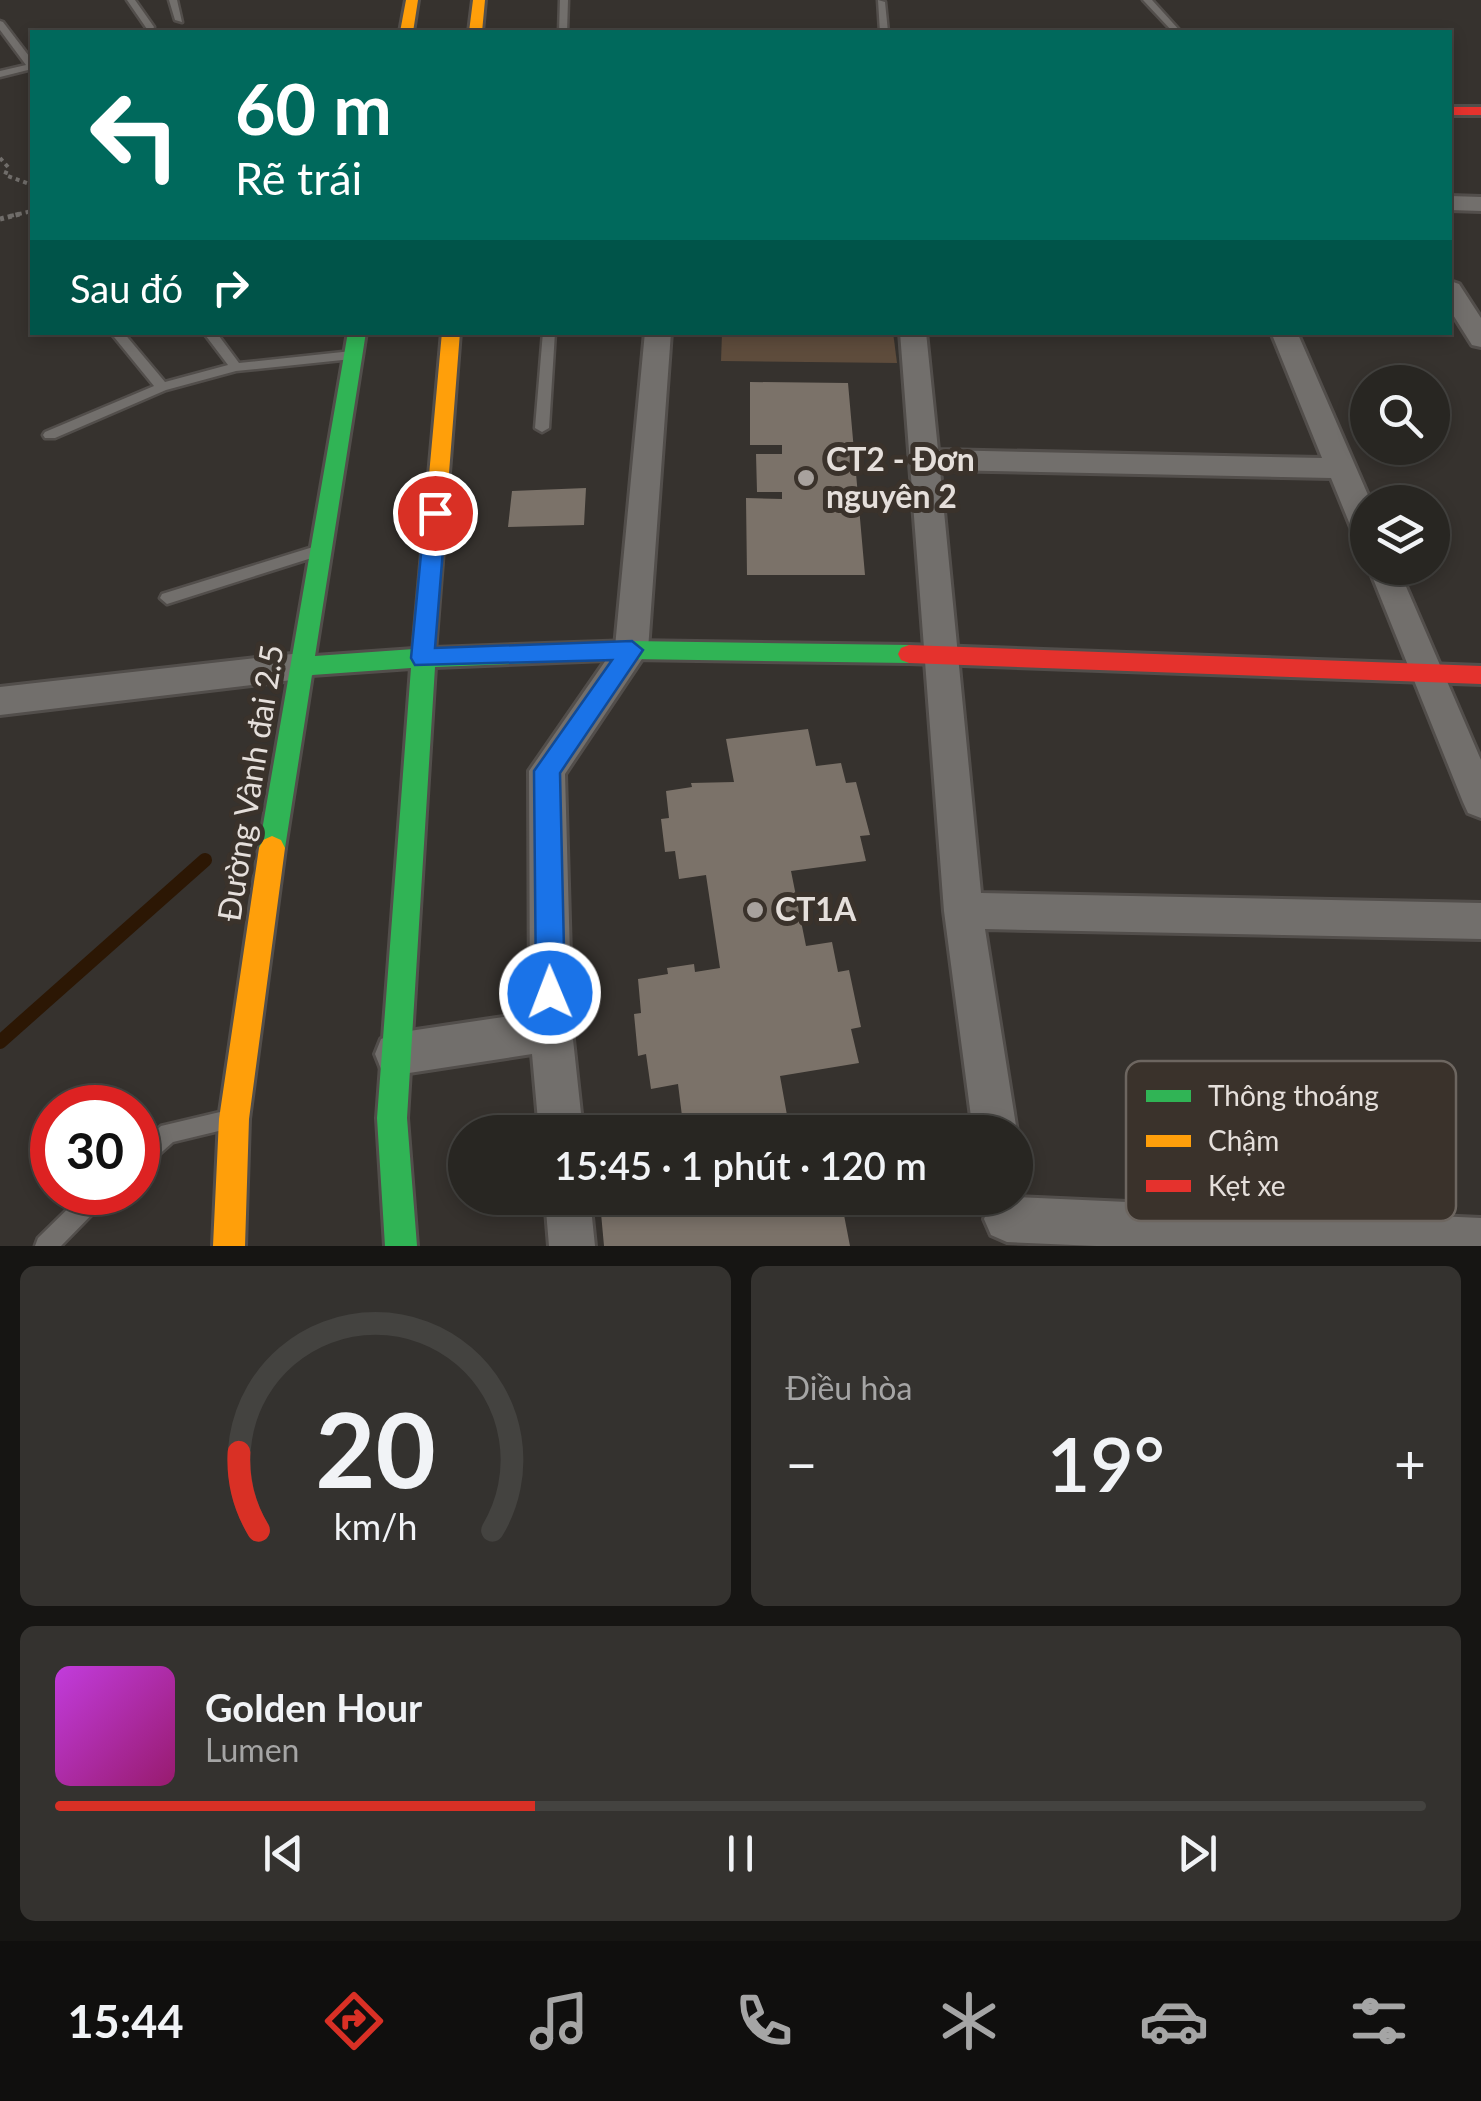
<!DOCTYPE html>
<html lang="vi">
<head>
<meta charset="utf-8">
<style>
  body { margin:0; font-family:Lato,sans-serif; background:#34322f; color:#f1f3f6; height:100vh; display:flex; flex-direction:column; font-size:38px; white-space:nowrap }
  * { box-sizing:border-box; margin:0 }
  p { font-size:32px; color:#a5a5a5 }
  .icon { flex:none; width:55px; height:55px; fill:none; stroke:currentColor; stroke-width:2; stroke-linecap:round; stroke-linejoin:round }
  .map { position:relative; height:1246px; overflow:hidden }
  .side { display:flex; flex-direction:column; gap:20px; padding:20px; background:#161513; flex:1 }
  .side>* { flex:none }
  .top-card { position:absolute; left:30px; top:30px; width:1422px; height:305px; border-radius:0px; box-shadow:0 5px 15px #0003,0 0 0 2px #444340; background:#00695c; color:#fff; overflow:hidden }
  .tools { position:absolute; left:1350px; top:365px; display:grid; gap:20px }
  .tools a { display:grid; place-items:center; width:100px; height:100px; border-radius:50%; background:#282622; box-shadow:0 5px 15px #0003,0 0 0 2px #444340; font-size:50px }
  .speed { position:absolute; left:30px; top:1085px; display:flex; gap:20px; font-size:50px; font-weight:700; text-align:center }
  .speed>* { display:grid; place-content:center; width:130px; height:130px; border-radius:50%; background:#282622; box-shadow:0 5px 15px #0003,0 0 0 2px #444340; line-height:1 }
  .speed .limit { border:15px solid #d22; background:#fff; color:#111 }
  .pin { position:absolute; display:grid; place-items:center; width:85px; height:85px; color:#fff; margin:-42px; border:5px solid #fff; border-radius:50%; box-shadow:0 2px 10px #0007 }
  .me { position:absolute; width:110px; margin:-55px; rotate:359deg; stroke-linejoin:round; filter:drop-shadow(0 0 8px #0008) }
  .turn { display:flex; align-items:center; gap:35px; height:210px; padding:0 40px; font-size:45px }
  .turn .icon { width:130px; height:130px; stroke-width:2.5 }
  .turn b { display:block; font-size:70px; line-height:85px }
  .then { display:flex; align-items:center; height:95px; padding:0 40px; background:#0003; gap:20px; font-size:38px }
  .big { font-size:75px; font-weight:600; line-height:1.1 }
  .side .card { flex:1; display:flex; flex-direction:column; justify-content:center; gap:15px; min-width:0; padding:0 35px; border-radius:15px; background:#34322f }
  .side .dial { align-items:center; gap:0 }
  .dial svg { height:260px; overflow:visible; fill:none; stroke:#444340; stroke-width:7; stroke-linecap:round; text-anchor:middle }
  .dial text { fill:#f1f3f6; stroke:none }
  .song { display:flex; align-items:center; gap:30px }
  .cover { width:120px; height:120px; border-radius:15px; background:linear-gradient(135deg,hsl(290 70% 55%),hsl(320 70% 35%)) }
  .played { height:10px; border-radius:5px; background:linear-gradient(90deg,#d93025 35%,#444340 35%) }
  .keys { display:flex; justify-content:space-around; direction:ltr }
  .heat { display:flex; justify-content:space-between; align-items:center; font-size:55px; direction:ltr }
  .side .tiles { flex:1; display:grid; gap:20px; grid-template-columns:1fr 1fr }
  .card:last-child { grid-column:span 2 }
  .trip { position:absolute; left:448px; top:1115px; width:585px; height:100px; border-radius:50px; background:#282622; box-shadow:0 5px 15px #0003,0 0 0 2px #444340; font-weight:600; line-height:100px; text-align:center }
  .tab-bar { display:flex; height:160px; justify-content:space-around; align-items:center; background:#100f0e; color:#a5a5a5 }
  .tab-bar .icon { width:70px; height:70px }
  .tab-bar .current { color:#d93025 }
  .tab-bar b { font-size:45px; color:#f1f3f6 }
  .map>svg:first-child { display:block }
  .green { fill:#5e4c3c }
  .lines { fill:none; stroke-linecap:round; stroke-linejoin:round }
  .stream { stroke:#2c1704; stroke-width:14 }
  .building { fill:#7b7269 }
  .lane-casing { stroke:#524e4b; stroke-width:5 }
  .street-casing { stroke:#524e4b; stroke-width:6 }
  .fast-casing { stroke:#524e4b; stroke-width:6 }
  .slow-casing { stroke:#524e4b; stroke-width:6 }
  .jam-casing { stroke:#524e4b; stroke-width:6 }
  .path-far1 { stroke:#706d6a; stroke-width:4; stroke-dasharray:4 4; stroke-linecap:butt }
  .path { stroke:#706d6a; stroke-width:5; stroke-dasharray:4 4; stroke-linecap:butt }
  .lane { fill:#726f6c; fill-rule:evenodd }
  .street { fill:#726f6c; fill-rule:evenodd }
  .fast { fill:#30b455; fill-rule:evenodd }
  .slow { fill:#ff9f0a; fill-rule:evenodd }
  .jam { fill:#e5322d; fill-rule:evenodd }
  .route { fill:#1a73e8; stroke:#114b97; stroke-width:2.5 }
  .poi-dot { fill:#a8a29e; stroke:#3a322b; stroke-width:4 }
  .labels { text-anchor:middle; stroke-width:10; stroke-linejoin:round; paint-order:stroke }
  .poi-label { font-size:32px; font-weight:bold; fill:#e5dfdb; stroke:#3a322b; text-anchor:start }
  .street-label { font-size:32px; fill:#e5dfdb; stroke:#3a322b }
  .key { fill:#3a322b; stroke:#6d6660; stroke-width:2.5 }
  .key-label { font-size:28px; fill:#e5dfdb }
</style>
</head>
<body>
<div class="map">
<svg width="1481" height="1246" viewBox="0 0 1481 1246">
  <rect width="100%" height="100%" fill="#36322e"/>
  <path class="green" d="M 893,332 L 897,363 L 721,361 L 722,333 Z"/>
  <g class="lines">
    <path class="stream" d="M 0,1042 L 205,860"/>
  </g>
  <path class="building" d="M 750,382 L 848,383 L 865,575 L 747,575 L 746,498 L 782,499 L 782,492 L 757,492 L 756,454 L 782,454 L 782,445 L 750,445 Z
    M 586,488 L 584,525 L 508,527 L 512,491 Z
    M 808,729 L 816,766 L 841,763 L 846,783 L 856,782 L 870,835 L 860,836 L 866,861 L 791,871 L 806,946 L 832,942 L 838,972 L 849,970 L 861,1027 L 851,1029 L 859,1063 L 780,1076 L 790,1132 L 684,1132 L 678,1084 L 651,1089 L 646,1054 L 638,1056 L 634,1014 L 641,1013 L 638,979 L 668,974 L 667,968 L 694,964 L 695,972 L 720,968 L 706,875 L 679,879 L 675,851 L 665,852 L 661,819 L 669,818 L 666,791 L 692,787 L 691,783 L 734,782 L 726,739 Z
    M 665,1198 L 666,1203 L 692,1198 L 830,1198 L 834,1217 L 844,1215 L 850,1246 L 604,1246 L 601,1213 L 636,1207 L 636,1201 Z"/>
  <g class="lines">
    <g class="lane-casing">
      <path id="lane" d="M 127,0 L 135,0 L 154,27 L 153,29 L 147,29 Z
        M 169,0 L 177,0 L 182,22 L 175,20 Z
        M 560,0 L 568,0 L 567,32 L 559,32 Z
        M 878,0 L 885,2 L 888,32 L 880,32 Z
        M 1143,0 L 1152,0 L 1181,32 L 1173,32 Z
        M 0,21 L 3,22 L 32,60 L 32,69 L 0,77 L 0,71 L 26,65 L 0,30 Z
        M 110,332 L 123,332 L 165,382 L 228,365 L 203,332 L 216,332 L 239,363 L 352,351 L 358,355 L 352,359 L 236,371 L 166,390 L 55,438 L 45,438 L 43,435 L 45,432 L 154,386 Z
        M 543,332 L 555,332 L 549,428 L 542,432 L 535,428 Z
        M 313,547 L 318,548 L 320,552 L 318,556 L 167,604 L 160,598 L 162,594 Z
        M 220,1112 L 227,1115 L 230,1122 L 227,1129 L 173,1142 L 145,1167 L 138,1170 L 138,1147 L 161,1126 Z
        M 85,1192 L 110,1192 L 107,1199 L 61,1246 L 35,1246 L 38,1238 Z"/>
    </g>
    <g class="street-casing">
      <path id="street" d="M 1450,196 L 1481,197 L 1481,211 L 1450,210 Z
        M 1450,281 L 1459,284 L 1481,318 L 1481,347 L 1472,345 L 1450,310 Z
        M 645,332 L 671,332 L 648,650 L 565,774 L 572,1030 L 583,1132 L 539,1132 L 532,1054 L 396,1075 L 381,1069 L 375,1054 L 381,1039 L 396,1033 L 530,1013 L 529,771 L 615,647 Z
        M 900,332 L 926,332 L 938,450 L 1322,458 L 1271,332 L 1297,332 L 1371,502 L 1368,502 L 1368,543 L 1357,540 L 1353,532 L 1331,478 L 940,470 L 981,893 L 1481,903 L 1481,939 L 985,929 L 1017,1132 L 1015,1136 L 1015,1132 L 973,1132 L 944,911 Z
        M 1368,566 L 1398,568 L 1481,760 L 1481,818 L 1468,813 L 1463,802 Z
        M 301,653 L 313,657 L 318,666 L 313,675 L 301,679 L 0,715 L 0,687 Z
        M 1015,1197 L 1481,1218 L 1481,1246 L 1096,1246 L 1007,1242 L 991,1235 L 984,1219 L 991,1203 Z
        M 545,1198 L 590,1198 L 595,1246 L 549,1246 Z"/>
    </g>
    <g class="fast-casing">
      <path id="fast" d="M 348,332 L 366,332 L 315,656 L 414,649 L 424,643 L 434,648 L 631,641 L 909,645 L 917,648 L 920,654 L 917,660 L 909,663 L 631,659 L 435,667 L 407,1118 L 417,1246 L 385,1246 L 377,1118 L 411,668 L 312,675 L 285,848 L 281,856 L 272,860 L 263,856 L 259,848 Z"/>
    </g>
    <g class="slow-casing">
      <path id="slow" d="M 406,0 L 418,0 L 413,32 L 400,32 Z
        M 473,0 L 485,0 L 482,32 L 469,32 Z
        M 442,332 L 460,332 L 435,652 L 432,658 L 416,658 L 413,652 Z
        M 272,836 L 281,840 L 285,848 L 249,1119 L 245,1246 L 213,1246 L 219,1119 L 259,848 L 263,840 Z"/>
    </g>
    <g class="jam-casing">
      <path id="jam" d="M 1450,107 L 1481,107 L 1481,115 L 1450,115 Z
        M 909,645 L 1481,666 L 1481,684 L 909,663 L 901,660 L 898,654 L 901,648 Z"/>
    </g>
    <path class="path-far1" d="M 0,158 L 8,167 L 5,175 L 32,185
      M 10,216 L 32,211"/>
    <path class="path" d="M 0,219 L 20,214"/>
    <use href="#lane" class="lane"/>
    <use href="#street" class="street"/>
    <use href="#fast" class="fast"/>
    <use href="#slow" class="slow"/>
    <use href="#jam" class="jam"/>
  </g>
  <path class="route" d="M 435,506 L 446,513 L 435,648 L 632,641 L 643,650 L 560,773 L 565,993 L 561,1003 L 550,1007 L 540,1003 L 536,993 L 534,771 L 612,660 L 415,665 L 411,658 L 425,513 Z"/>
  <g class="poi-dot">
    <circle cx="806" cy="478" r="10"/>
    <circle cx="755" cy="910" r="10"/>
  </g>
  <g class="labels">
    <g class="poi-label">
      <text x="826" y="471">CT2 - Đơn<tspan x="826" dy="37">nguyên 2</tspan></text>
      <text x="775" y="921">CT1A</text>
    </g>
    <g class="street-label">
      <text transform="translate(251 783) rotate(-81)" y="11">Đường Vành đai 2.5</text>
    </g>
  </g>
  <rect x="1126" y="1061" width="330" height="160" rx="15" class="key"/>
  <rect x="1146" y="1090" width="45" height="12" fill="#30b455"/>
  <rect x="1146" y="1135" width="45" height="12" fill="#ff9f0a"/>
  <rect x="1146" y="1180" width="45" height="12" fill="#e5322d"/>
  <g class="key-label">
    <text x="1208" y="1106">Thông thoáng</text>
    <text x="1208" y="1151">Chậm</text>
    <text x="1208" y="1196">Kẹt xe</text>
  </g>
</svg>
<div class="tools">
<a><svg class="icon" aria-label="search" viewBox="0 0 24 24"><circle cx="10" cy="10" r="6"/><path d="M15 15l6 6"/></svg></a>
<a><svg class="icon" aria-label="layers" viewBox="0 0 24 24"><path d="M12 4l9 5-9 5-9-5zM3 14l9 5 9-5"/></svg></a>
</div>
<div class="speed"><div class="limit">30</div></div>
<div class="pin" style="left:435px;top:513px;background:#d93025"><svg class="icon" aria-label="arrive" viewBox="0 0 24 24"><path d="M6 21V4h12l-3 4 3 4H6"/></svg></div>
<svg class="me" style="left:550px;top:993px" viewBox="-20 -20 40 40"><circle r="17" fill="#1a73e8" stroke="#fff" stroke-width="3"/><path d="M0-11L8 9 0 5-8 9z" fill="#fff"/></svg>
<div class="trip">15:45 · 1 phút · 120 m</div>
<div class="top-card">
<div class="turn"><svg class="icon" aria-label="left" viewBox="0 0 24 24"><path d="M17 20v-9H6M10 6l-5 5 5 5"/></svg><div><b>60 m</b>Rẽ trái</div></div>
<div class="then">Sau đó<svg class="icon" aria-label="right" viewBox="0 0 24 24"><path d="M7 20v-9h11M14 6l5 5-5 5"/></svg></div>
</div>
</div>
<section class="side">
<div class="tiles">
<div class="card dial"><svg viewBox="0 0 100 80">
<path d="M14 69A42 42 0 1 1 86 69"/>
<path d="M14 69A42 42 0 0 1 8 45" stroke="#d93025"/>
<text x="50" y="56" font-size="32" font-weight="700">20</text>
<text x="50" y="72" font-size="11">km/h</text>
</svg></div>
<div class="card"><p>Điều hòa</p>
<div class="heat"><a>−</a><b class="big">19°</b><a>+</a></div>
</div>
<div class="card">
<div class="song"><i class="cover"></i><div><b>Golden Hour</b><p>Lumen</p></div></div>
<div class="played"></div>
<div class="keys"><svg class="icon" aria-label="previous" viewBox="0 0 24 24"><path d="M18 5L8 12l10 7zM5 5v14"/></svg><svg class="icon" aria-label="pause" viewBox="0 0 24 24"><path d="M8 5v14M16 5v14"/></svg><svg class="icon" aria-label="next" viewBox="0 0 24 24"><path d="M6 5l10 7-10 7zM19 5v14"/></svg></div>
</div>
</div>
</section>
<nav class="tab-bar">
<b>15:44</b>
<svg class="icon current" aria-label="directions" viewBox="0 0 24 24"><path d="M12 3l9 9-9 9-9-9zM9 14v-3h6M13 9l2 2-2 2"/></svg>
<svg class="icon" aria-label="music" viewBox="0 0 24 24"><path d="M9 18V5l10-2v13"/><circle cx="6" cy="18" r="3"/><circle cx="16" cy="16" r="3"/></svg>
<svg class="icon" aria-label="phone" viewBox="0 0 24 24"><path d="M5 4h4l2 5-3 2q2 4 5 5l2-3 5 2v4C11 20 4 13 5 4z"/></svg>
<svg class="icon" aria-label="climate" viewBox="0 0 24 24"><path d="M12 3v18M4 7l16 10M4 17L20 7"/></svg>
<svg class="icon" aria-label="car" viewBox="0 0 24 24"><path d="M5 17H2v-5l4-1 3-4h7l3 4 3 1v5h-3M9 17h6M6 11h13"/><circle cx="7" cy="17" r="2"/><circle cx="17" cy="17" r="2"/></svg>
<svg class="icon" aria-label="filters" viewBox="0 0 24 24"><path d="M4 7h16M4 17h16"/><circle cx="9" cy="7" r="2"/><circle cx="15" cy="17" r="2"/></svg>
</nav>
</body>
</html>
